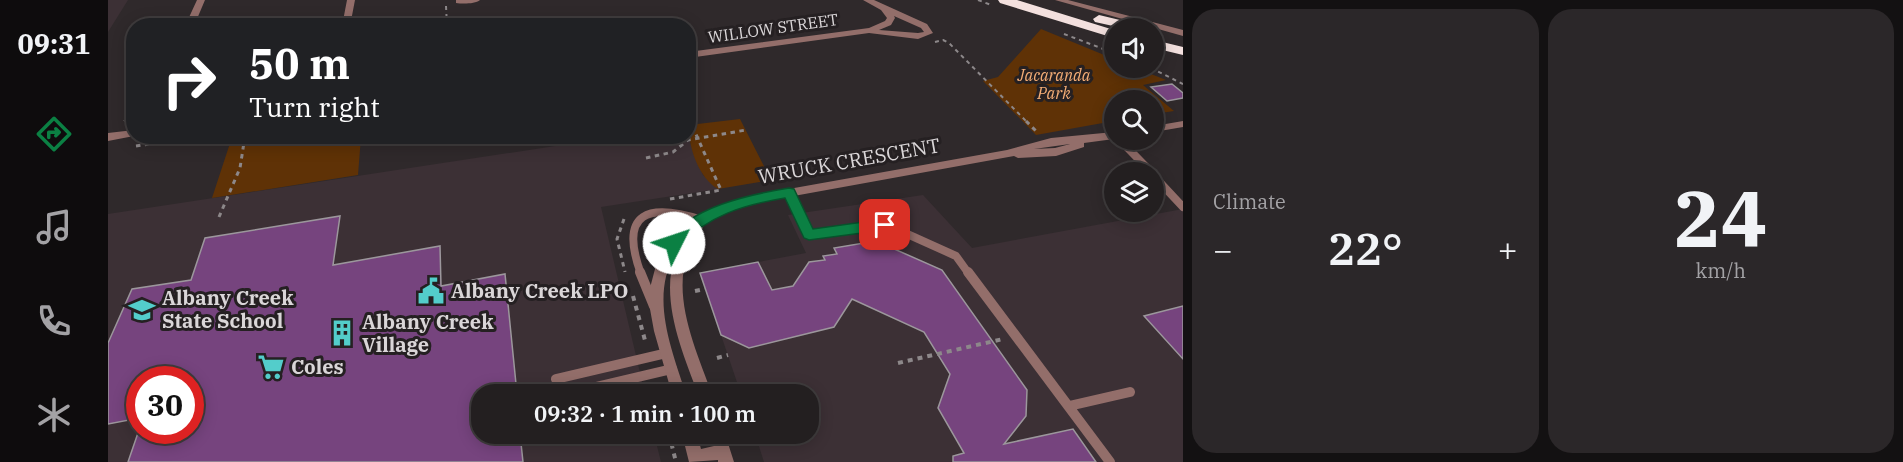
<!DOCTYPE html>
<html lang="en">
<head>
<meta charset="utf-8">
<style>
  body { margin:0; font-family:"IBM Plex Serif",serif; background:#2b2729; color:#f1f3f6; height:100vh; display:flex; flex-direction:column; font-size:22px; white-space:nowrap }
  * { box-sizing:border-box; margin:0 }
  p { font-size:20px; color:#a3a2a5 }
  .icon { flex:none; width:33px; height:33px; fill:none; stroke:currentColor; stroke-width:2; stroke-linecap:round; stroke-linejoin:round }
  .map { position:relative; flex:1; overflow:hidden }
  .sheet { display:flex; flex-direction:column; gap:9px; padding:9px; background:#131112; width:720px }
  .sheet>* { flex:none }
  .top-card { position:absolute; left:18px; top:18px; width:570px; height:126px; border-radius:24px; box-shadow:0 3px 15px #0003,0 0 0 2px #403d3e; background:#202124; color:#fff; overflow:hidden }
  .buttons { position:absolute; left:996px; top:18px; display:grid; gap:12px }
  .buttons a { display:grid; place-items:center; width:60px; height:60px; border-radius:50%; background:#231f20; box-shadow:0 3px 15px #0003,0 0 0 2px #403d3e; font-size:30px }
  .speed { position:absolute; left:18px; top:366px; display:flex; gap:12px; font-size:30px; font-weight:700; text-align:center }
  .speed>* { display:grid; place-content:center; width:78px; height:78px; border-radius:50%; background:#231f20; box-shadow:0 3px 15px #0003,0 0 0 2px #403d3e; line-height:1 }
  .speed .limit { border:9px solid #d22; background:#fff; color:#111 }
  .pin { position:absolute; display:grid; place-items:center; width:51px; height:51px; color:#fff; margin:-26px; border-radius:12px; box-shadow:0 3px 9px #0006 }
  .me { position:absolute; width:66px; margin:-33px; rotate:49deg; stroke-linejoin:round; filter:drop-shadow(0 0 4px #0008) }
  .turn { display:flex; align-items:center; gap:21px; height:126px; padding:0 24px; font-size:27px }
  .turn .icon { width:78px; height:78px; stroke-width:2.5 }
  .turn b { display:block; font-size:42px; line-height:51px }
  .big { font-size:45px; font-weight:600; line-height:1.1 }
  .sheet .tile { flex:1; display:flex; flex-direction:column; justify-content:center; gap:9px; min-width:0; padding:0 21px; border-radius:24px; background:#2b2729 }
  .sheet .dial { align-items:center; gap:0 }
  .dial b { font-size:78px; line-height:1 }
  .heat { display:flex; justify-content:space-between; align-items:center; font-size:33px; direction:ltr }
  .sheet .tiles { flex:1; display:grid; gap:9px; grid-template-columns:repeat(2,1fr) }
  .trip { position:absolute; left:363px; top:384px; width:348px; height:60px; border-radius:24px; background:#231f20; box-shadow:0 3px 15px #0003,0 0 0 2px #403d3e; font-weight:600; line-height:60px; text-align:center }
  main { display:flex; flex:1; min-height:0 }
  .dock { display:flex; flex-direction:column; width:108px; justify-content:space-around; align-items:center; background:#0e0c0d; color:#a3a2a5 }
  .dock .icon { width:42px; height:42px }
  .dock .on { color:#0b8043 }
  .dock b { font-size:27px; color:#f1f3f6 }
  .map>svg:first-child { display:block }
  .built { fill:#3c3035; fill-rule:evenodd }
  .green { fill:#5f3206 }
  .building { fill:#76447e; stroke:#9c979c; stroke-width:1.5 }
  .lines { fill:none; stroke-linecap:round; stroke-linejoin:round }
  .path-far2 { stroke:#8d888a; stroke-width:2; stroke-dasharray:4 4; stroke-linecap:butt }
  .path-far1 { stroke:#8d888a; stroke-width:3; stroke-dasharray:4.5 4.5; stroke-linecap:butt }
  .path { stroke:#8d888a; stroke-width:4; stroke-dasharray:5 5; stroke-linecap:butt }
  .lane-far1 { stroke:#936e6a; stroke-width:8 }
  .lane { stroke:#936e6a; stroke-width:10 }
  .street { fill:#936e6a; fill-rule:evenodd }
  .highway { fill:#f3e0de; fill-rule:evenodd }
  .route { fill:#0b8043; stroke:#07532c; stroke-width:1.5 }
  .labels { text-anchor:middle; stroke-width:6; stroke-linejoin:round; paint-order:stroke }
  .far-street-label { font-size:16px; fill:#dad6d8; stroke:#252022 }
  .far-park-label { font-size:16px; font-style:italic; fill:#f4ad76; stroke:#252022 }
  .street-label { font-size:20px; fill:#dad6d8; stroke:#252022 }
  .poi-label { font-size:20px; font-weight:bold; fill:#dad6d8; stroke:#252022; text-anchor:start }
</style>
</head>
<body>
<main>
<nav class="dock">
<b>09:31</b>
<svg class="icon on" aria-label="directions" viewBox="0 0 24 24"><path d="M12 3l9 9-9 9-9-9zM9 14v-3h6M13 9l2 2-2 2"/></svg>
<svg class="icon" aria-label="music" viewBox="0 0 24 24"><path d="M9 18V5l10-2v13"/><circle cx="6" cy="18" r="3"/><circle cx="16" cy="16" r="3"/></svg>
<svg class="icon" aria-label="phone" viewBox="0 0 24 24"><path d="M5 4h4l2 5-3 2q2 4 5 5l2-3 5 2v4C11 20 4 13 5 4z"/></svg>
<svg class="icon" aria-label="climate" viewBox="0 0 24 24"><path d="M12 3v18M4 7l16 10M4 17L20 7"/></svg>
</nav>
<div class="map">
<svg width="1075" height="462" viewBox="0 0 1075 462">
  <rect width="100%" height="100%" fill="#2f292b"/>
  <path class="built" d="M 0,0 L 20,0 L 0,32 Z
    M 506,137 L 580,137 L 595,175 L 610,189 L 493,207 L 537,394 L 374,394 L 374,434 L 546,434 L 553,462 L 0,462 L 0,214 ZM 32,380 L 82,380 L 82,430 L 32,430 Z
    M 815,195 L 864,248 L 1075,209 L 1075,462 L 656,462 L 647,434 L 700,434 L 700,394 L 633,394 L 592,273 L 698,253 L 680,215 Z"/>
  <path class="green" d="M 933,29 L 1006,59 L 1006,68 L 1028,68 L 1058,80 L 1035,85 L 1066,111 L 1046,114 L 1046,100 L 1006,100 L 1006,121 L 928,135 L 875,81 L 890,77 Z
    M 632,119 L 663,180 L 610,189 C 590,177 580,146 581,125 Z
    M 124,137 L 253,137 L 250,175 L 104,198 Z"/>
  <path class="building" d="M 1064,84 L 1075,93 L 1075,98 L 1059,101 L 1043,87 Z
    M 232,216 L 225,265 L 332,246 L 333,286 L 397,274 L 409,394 L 374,394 L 374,434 L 412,434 L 415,462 L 20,462 L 31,430 L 82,430 L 82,380 L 32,380 L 32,418 L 0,424 L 0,343 L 24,289 L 83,280 L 97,238 Z
    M 768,241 L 834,270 L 919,390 L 918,416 L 896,444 L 965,429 L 988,462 L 845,462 L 845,456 L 856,453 L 830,408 L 842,374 L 816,332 L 744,299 L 726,327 L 641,348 L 613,335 L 592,273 L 650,262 L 664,290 L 685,286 L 701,262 L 717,260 L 715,256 L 729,254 L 726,248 Z
    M 1075,306 L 1075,359 L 1036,316 Z"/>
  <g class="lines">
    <path class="path-far2" d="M 870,0 L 883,5
      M 339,26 L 338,6 L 341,6
      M 956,34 L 1006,53
      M 827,42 L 835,40 L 841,43 L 919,122
      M 1043,68 L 1075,84
      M 580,115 L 583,122
      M 16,121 L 26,114"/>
    <path class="path-far1" d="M 918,121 L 929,132
      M 28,146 L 94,136
      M 538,158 L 565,152 L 580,140 L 638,130
      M 562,199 L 613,190 L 582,121
      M 111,217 L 132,168 L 137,136
      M 516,219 L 509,239 L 517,272"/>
    <path class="path" d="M 587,291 L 597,289
      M 525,296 L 538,344
      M 609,358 L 620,355
      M 790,363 L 895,339
      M 548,386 L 550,394
      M 561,434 L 568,462"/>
    <path class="lane-far1" d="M 1012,140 L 1043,172
      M 1046,176 L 1075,207
      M 681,193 L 701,235 L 777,224 L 848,256 L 861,274
      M 533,274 C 510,211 541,203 594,220"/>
    <path class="lane" d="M 532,272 L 546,306
      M 860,272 L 1002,462
      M 448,379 L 559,353
      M 458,394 L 564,369
      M 961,406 L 1022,392"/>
    <path class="street" d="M 89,0 L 97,0 L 86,26 L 77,26 Z
      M 239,0 L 247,0 L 242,26 L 234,26 Z
      M 348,0 L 372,0 C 367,4 355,4 348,3 Z
      M 755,0 L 766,0 L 819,24 L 825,33 L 810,39 L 761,33 L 580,58 L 580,52 L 761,28 L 777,21 L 779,18 L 773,10 ZM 786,16 L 813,28 L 816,32 L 810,33 L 771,30 L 783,25 L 787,18 Z
      M 947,0 L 960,0 L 1075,30 L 1075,36 Z
      M 1075,121 L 1075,127 L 1046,132 L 1046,126 Z
      M 26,130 L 26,136 L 0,141 L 0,133 Z
      M 1006,132 L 1006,139 L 976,143 L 976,147 L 948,156 L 910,158 L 906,156 L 641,204 C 627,209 610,213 598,223 C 595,226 592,233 588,238 C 557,284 587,347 604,394 L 590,394 C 574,351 551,298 568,253 C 541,296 564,350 578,394 L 564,394 L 546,331 L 542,309 L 542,288 L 547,269 L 557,248 L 569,234 L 583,221 L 600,211 L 641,196 L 899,150 L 943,138 ZM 962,144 L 947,148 L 926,149 Z
      M 574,434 L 589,434 L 593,449 L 606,446 L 603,434 L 617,434 L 626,462 L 610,462 L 610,460 L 581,462 Z"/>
    <path class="highway" d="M 890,0 L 909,0 L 1006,30 L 1006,38 L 892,3 Z
      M 991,15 L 1033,25 L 1034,28 L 1014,28 L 987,22 L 985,19 Z
      M 1046,40 L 1075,47 L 1075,55 L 1046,48 Z"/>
  </g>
  <path class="route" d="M 681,188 L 686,189 L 705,229 L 777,219 L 784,225 L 777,230 L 701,240 L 696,238 L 677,198 C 635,205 601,215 570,247 L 561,247 L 559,243 C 579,207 644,194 681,188 Z"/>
  <defs>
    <g id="civic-bare" transform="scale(2.07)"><path d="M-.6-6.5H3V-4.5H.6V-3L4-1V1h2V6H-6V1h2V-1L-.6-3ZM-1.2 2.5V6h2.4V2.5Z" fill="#53cdcb" stroke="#252022" stroke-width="2.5" paint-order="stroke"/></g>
    <g id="school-bare" transform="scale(2.07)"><path d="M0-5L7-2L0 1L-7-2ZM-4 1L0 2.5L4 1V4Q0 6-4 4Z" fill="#53cdcb" stroke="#252022" stroke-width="2.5" paint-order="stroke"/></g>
    <g id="building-bare" transform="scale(2.07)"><path d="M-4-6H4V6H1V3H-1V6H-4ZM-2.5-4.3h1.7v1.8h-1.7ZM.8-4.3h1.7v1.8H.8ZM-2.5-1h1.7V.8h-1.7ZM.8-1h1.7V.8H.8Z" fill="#53cdcb" stroke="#252022" stroke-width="2.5" paint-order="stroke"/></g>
    <g id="supermarket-bare" transform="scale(2.07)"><path d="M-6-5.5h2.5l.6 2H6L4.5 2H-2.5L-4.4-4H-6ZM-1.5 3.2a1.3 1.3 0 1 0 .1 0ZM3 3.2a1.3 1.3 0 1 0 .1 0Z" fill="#53cdcb" stroke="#252022" stroke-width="2.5" paint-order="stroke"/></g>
  </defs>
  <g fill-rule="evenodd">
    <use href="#civic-bare" x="323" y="291"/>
    <use href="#school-bare" x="34" y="310"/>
    <use href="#building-bare" x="234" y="333"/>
    <use href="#supermarket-bare" x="163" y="367"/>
  </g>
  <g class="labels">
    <g class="far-street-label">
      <text transform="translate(665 28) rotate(-8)" y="6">WILLOW STREET</text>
    </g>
    <g class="far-park-label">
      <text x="946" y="81">Jacaranda<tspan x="946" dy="18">Park</tspan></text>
    </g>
    <g class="street-label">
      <text transform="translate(741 161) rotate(-10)" y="7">WRUCK CRESCENT</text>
    </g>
    <g class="poi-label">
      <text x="343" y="298">Albany Creek LPO</text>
      <text x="54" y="305">Albany Creek<tspan x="54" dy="23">State School</tspan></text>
      <text x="254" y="329">Albany Creek<tspan x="254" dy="23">Village</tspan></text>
      <text x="183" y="374">Coles</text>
    </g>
  </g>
</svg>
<div class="buttons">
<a><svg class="icon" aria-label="sound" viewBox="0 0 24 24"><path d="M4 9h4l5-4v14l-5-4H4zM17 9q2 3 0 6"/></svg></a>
<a><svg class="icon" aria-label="search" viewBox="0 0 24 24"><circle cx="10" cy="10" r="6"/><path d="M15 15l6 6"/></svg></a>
<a><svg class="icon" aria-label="layers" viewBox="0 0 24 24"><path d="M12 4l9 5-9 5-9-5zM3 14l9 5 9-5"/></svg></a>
</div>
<div class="speed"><div class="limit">30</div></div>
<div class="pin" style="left:777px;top:225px;background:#d93025"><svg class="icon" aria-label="arrive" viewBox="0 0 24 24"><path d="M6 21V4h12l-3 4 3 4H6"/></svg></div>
<svg class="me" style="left:566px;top:243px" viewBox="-20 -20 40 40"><circle r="19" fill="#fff"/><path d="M0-13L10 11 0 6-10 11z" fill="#0b8043"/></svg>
<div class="trip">09:32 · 1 min · 100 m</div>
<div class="top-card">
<div class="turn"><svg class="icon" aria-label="right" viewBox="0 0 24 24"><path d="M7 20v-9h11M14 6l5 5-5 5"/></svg><div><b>50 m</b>Turn right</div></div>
</div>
</div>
<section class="sheet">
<div class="tiles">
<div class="tile"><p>Climate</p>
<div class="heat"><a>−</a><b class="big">22°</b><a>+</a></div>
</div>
<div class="tile dial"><b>24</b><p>km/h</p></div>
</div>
</section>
</main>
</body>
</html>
